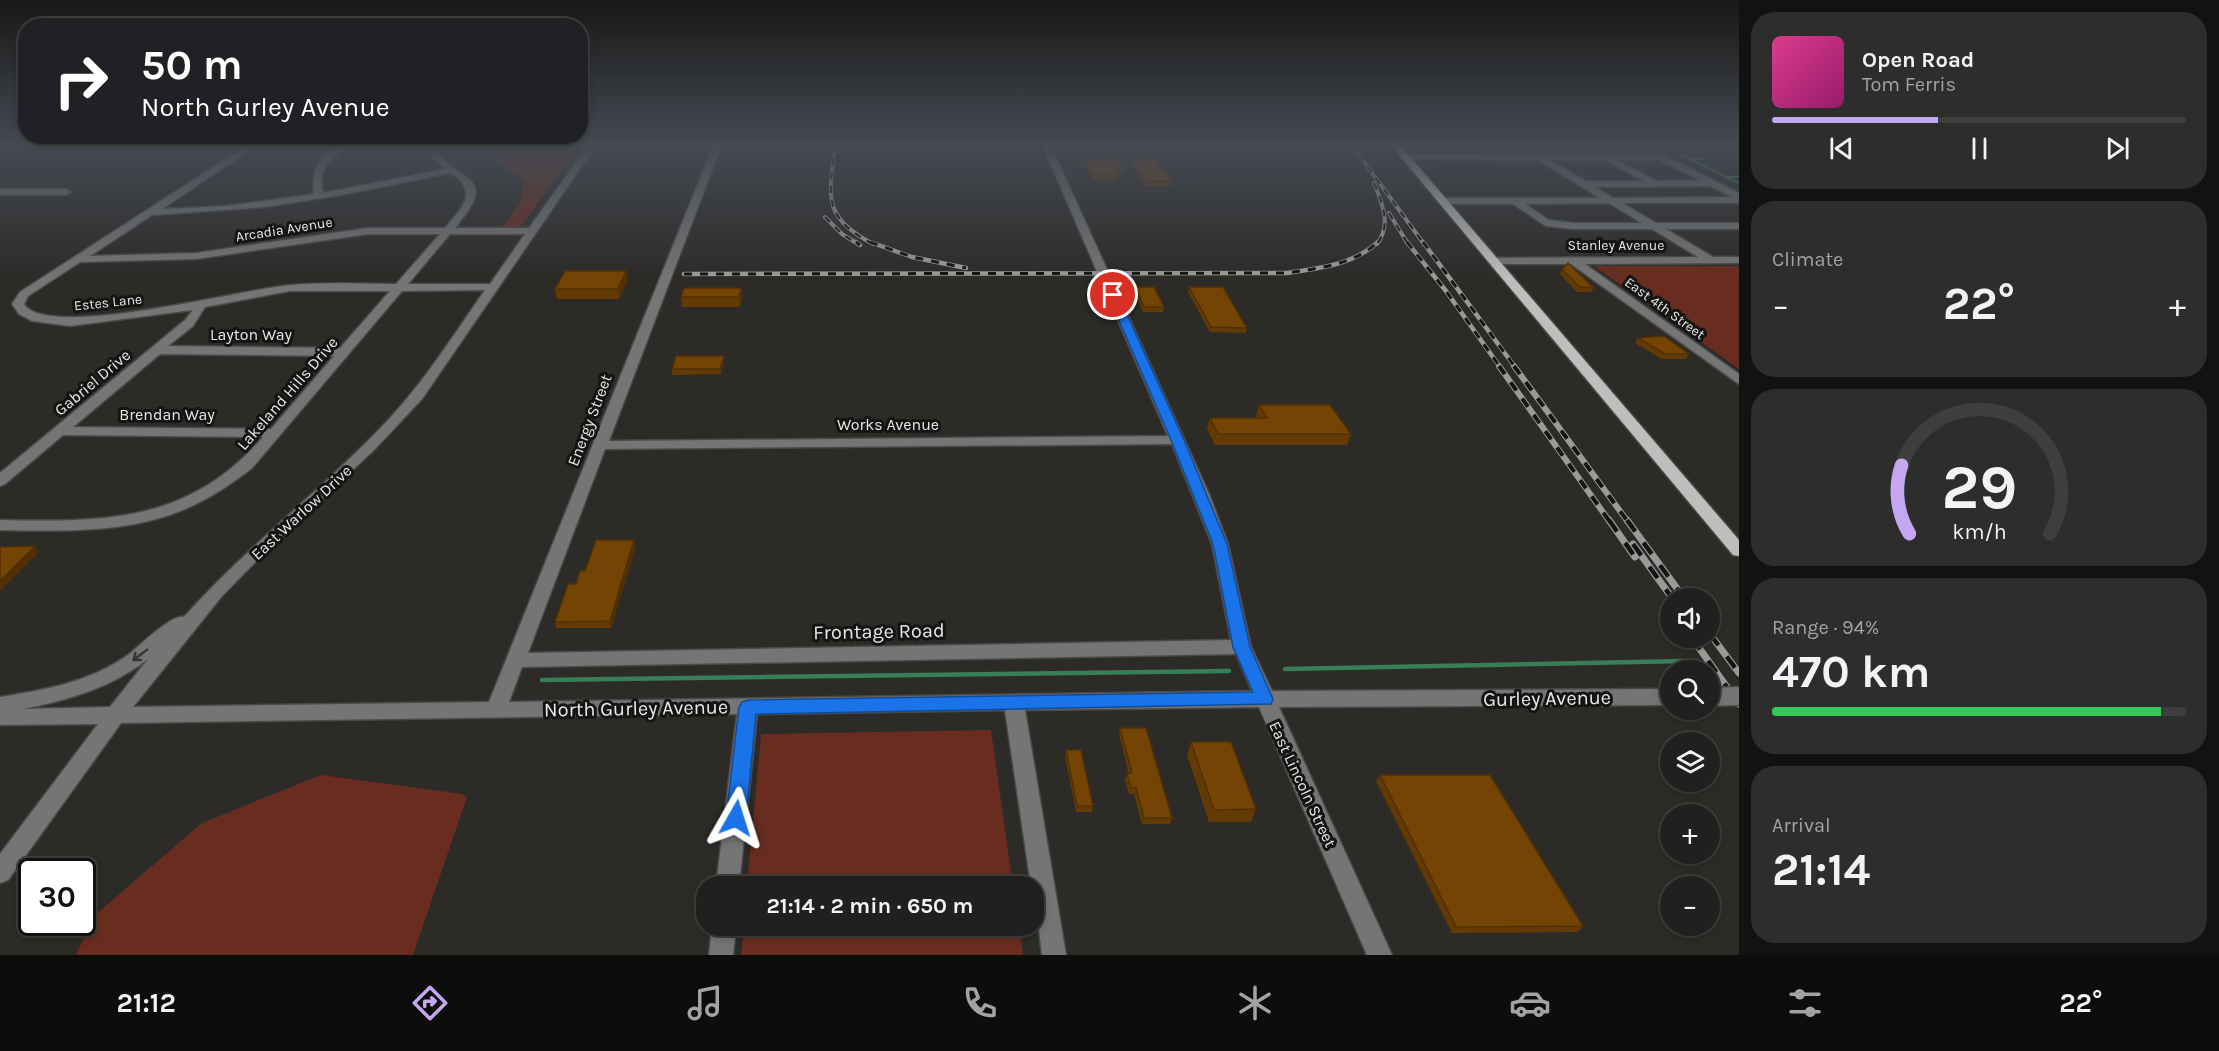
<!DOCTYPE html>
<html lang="en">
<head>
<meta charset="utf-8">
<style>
  body { margin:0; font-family:Karla,sans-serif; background:#2d2d2b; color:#f1f3f6; height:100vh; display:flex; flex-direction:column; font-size:22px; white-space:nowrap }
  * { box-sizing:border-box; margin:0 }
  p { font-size:20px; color:#a2a3a4 }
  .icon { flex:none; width:33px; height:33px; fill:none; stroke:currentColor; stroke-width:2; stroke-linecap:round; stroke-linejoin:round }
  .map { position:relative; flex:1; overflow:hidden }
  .drawer { display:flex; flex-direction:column; gap:12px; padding:12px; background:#121210; width:480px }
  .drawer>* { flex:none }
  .top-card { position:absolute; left:18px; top:18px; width:570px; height:126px; border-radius:24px; box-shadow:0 3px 9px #0003,0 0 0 2px #3e3e3c; background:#202124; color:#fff; overflow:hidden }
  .tools { position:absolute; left:1660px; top:588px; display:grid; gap:12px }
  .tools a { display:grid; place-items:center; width:60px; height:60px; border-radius:50%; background:#21201e; box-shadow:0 3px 9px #0003,0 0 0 2px #3e3e3c; font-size:30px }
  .speed { position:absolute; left:18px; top:858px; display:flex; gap:12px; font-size:30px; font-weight:700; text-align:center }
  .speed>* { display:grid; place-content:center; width:78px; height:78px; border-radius:50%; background:#21201e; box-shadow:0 3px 9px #0003,0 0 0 2px #3e3e3c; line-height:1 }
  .speed .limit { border:3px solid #111; border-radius:9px; background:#fff; color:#111 }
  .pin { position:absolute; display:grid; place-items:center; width:51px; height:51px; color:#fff; margin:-26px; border:3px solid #fff; border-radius:50%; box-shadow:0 2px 6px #0007 }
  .me { position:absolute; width:66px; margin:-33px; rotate:6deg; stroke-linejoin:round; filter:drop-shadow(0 0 4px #0008) }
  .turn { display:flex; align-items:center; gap:21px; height:126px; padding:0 24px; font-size:27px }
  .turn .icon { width:78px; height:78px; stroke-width:2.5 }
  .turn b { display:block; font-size:42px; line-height:51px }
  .big { font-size:45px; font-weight:700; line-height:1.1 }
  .drawer .widget { flex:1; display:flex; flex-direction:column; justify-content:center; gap:9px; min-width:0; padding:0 21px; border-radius:24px; background:#2d2d2b }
  .drawer .dial { align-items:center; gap:0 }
  .dial svg { height:156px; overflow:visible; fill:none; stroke:#3e3e3c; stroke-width:7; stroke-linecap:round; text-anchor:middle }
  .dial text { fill:#f1f3f6; stroke:none }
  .song { display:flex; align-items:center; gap:18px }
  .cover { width:72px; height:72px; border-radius:9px; background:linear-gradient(135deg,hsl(330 70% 55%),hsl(320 70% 35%)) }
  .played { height:6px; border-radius:3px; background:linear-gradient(90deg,#c5a7f1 40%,#3e3e3c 40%) }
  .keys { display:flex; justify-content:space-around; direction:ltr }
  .heat { display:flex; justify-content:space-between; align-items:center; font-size:33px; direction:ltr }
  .charge { height:9px; border-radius:4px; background:linear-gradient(90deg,#34c759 94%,#3e3e3c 0) }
  .trip { position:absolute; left:696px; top:876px; width:348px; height:60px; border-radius:24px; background:#21201e; box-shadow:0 3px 9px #0003,0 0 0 2px #3e3e3c; font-weight:700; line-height:60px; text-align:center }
  .menu { display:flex; height:96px; justify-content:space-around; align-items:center; background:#0d0d0c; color:#a2a3a4 }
  .menu .icon { width:42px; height:42px }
  .menu .selected { color:#c5a7f1 }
  .menu b { font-size:27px; color:#f1f3f6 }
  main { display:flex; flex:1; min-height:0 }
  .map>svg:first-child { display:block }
  .green { fill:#682d1f }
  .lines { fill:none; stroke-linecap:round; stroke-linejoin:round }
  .stream-far1 { stroke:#387f57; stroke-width:2 }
  .stream { stroke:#387f57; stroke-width:4.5 }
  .minor-casing { stroke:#4a4947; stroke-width:3 }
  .major-casing { stroke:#4a4947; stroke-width:3 }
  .minor { fill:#747574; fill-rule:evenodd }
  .major { fill:#bebfbc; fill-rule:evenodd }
  .rail-far3-casing { stroke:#9b9a99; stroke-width:4 }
  .rail-far2-casing { stroke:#9b9a99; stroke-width:4.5 }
  .rail-far1-casing { stroke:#9b9a99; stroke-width:6 }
  .rail-casing { stroke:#9b9a99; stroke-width:7 }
  .rail-far3 { stroke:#141412; stroke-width:2; stroke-dasharray:7; stroke-linecap:butt }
  .rail-far2 { stroke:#141412; stroke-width:3; stroke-dasharray:8; stroke-linecap:butt }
  .rail-far1 { stroke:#141412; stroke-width:4; stroke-dasharray:10; stroke-linecap:butt }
  .rail { stroke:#141412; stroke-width:4.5; stroke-dasharray:14; stroke-linecap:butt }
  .minor-bridge-casing { stroke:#4a4947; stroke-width:21; stroke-linecap:butt }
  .minor-bridge { stroke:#747574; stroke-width:18 }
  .wall { fill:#643a04 }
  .shaded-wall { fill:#513004 }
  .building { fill:#744405; stroke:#513004; stroke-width:1.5 }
  .oneway { stroke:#363634 }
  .route { fill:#1a73e8; stroke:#114b97; stroke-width:1.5 }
  .labels { text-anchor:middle; stroke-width:6; stroke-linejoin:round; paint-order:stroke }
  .far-street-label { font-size:14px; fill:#e9e8e7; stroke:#141412 }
  .street-label { font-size:16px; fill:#e9e8e7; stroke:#141412 }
  .near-street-label { font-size:20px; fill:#e9e8e7; stroke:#141412 }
</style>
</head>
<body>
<main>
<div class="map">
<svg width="1739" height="955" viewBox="0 0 1739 955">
  <rect width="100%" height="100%" fill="#2c2b28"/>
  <path class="green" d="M 478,144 L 581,144 L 521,226 L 501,228 L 520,203 L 524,181 L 482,151 Z
    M 1594,266 L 1739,266 L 1739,369 Z
    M 991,730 L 1013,886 L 747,886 L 761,734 Z
    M 321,775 L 462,794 L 467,797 L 413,955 L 76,955 L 94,916 L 202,823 Z
    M 744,926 L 1019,926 L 1023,955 L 741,955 Z"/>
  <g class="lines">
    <path class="stream-far1" d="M 1660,144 L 1739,183
      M 1693,159 L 1704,159
      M 1728,177 L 1739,177"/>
    <path class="stream" d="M 1285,669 L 1685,661
      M 542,680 L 1229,671"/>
    <g class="minor-casing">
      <path id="minor" d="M 249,144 L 259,144 L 162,209 L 226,206 L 314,194 C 310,170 323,144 350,144 C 332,162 317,163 323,193 L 445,169 L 434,159 L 428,149 L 430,144 L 438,144 L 436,149 C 457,185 502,172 455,228 L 529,228 L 589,144 L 597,144 L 422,399 L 374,450 L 271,546 L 222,596 L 133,707 L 489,702 L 714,144 L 722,144 L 609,441 L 1168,436 L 1042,144 L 1050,144 L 1209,494 L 1228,544 L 1251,647 L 1272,691 L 1671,689 L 1671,705 L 1279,707 L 1392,955 L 1367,955 L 1259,707 L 1025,710 L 1066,955 L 1042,955 L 1034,886 L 1031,886 L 1005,710 L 757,714 L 739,886 L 716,886 L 737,714 L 121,723 L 8,880 L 0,883 L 0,854 L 98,724 L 0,725 L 0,697 C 45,690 90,682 128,655 C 140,646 171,614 184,617 C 248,545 325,488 390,418 C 426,379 455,333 485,290 L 402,291 L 252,468 C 234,482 215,495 194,505 C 134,534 65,531 0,530 L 0,520 C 105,522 189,523 263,437 L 63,435 L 5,484 L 0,486 L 0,473 L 185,320 L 193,310 L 70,326 L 32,321 L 19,314 L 12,304 L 20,292 ZM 451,173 C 480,192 461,209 445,228 L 368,228 L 196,253 L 90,256 L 152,215 L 265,207 L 341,195 ZM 368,234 L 440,234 L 396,284 C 361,284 325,282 291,285 C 246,288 47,341 24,304 L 28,296 L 80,262 L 196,259 ZM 450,234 L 525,234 L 490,284 L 408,284 ZM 290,291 L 390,291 L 340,348 L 168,346 L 193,326 L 205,307 ZM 160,354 L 334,356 L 271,429 L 73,427 ZM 1172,444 L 1212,544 L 1231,640 L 528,653 L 605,449 ZM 1236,654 L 1252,691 L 509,702 L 522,667 ZM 148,659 L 110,707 L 23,709 C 68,700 111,688 148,659 Z
        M 1732,144 L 1739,144 L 1739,148 Z
        M 1405,154 L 1661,154 L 1739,193 L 1739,203 L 1622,203 L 1656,223 L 1739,223 L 1739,229 L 1666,229 L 1713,257 L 1739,257 L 1739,263 L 1585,264 L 1739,374 L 1739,384 L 1571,264 L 1493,264 L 1488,261 L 1493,258 L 1698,257 L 1652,229 L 1574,229 L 1546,226 L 1513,204 L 1442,204 L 1437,201 L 1442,198 L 1600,198 L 1538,160 L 1402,159 L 1401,157 ZM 1549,160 L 1605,160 L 1644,181 L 1586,181 ZM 1617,160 L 1659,160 L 1700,180 L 1657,181 ZM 1710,186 L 1732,197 L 1613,198 L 1595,187 ZM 1609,203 L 1642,223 L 1574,223 L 1549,220 L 1525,204 Z
        M 0,189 L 66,189 L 71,192 L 66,195 L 0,195 Z
        M 712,926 L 736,926 L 733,955 L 709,955 Z"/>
    </g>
    <g class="major-casing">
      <path id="major" d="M 1390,144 L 1399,144 L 1739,540 L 1739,556 L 1733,555 Z"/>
    </g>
    <use href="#minor" class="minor"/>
    <use href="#major" class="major"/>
    <g class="rail-far3-casing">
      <path id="rail-far3" d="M 835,144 C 830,196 820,216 873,244
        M 1351,144 L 1424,244
        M 1374,183 C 1382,203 1392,224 1377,244
        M 1389,213 L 1408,244
        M 825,217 L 842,234 L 858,244"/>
    </g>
    <g class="rail-far2-casing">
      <path id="rail-far2" d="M 856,242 L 860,245
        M 870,242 L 912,257 L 966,268
        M 1407,242 L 1446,291 L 1500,367
        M 1423,242 L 1515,367
        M 684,274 L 1287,273 C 1320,268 1353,265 1378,242"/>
    </g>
    <g class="rail-far1-casing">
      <path id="rail-far1" d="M 1499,366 L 1610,522
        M 1514,366 L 1628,522"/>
    </g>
    <g class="rail-casing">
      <path id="rail" d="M 1609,520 L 1635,557
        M 1627,520 L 1684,598
        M 1633,544 L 1672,598
        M 1710,634 L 1739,673
        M 1692,638 L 1739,704"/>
    </g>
    <use href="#rail-far3" class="rail-far3"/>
    <use href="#rail-far2" class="rail-far2"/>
    <use href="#rail-far1" class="rail-far1"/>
    <use href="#rail" class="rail"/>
    <g class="minor-bridge-casing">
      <path id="minor-bridge" d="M 1710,697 L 1739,696"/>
    </g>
    <use href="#minor-bridge" class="minor-bridge"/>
  </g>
  <path class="wall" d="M 1143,157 L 1172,181 L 1171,186 L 1145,186 L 1132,164 L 1132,160 L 1143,160 Z
    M 1085,160 L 1124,168 L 1124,172 L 1117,172 L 1118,175 L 1118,180 L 1093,180 L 1085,164 Z
    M 1562,269 L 1594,288 L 1591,292 L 1577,292 L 1560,274 Z
    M 626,271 L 628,280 L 619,299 L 557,299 L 555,289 Z
    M 1135,287 L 1164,307 L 1163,312 L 1143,312 L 1134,291 Z
    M 1189,287 L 1247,328 L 1246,333 L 1210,332 L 1188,292 Z
    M 741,288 L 742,297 L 740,307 L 682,307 L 681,297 Z
    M 1638,338 L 1689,354 L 1686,359 L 1662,359 L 1635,343 Z
    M 724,356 L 724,361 L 721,374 L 672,375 L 672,369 Z
    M 1259,405 L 1351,434 L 1347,445 L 1215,445 L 1207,429 L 1210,418 L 1257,418 L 1256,416 Z
    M 636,546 L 611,628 L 556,628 L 555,622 L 576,584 L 585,571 Z
    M 1120,728 L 1172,818 L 1170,824 L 1142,824 L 1134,794 L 1129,794 L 1125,780 L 1127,774 L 1129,774 L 1119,734 Z
    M 1191,742 L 1256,809 L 1251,822 L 1209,822 L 1187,755 Z
    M 1066,750 L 1093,806 L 1092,812 L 1076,812 L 1065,756 Z
    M 1380,775 L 1583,926 L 1578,932 L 1452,933 L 1376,781 Z"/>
  <path class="shaded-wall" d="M 626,271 L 628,280 L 619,299 L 618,289 Z
    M 741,288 L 742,297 L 740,307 L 739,297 Z
    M 724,356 L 724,361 L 721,374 L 720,369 Z
    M 634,540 L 636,546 L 611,628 L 610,621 Z
    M 35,546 L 39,552 L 0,591 L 0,581 Z"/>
  <path class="building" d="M 1143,157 L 1154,157 L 1172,181 L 1146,181 L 1132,160 L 1145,160 Z
    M 1118,158 L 1124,168 L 1114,168 L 1118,175 L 1094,175 L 1085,160 Z
    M 1568,263 L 1594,288 L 1580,287 L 1562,269 Z
    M 565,271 L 626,271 L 618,289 L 555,289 Z
    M 1135,287 L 1154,287 L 1164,307 L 1144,307 Z
    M 1189,287 L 1223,287 L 1247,328 L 1211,327 Z
    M 684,288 L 741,288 L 739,297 L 681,297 Z
    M 1664,336 L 1689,354 L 1665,354 L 1638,338 Z
    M 676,356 L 724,356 L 720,369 L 672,369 Z
    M 1259,405 L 1330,405 L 1351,434 L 1218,434 L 1210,418 L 1267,418 Z
    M 596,540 L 634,540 L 610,621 L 555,622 L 568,584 L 576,584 L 580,571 L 585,571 Z
    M 35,546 L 0,581 L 0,547 Z
    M 1120,728 L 1146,728 L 1172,818 L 1144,818 L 1136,788 L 1131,788 L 1127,774 L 1132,773 Z
    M 1191,742 L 1231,742 L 1256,809 L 1214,810 Z
    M 1066,750 L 1081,750 L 1093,806 L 1077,806 Z
    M 1380,775 L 1490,775 L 1583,926 L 1456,927 Z"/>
  <defs><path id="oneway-shaft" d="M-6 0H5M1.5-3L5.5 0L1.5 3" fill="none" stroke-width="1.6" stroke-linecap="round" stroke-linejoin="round" transform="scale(1.5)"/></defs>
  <use class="oneway" href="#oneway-shaft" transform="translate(140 655) rotate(143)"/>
  <linearGradient id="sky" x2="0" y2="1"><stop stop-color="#181816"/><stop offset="0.52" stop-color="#454a53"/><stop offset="1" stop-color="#454a53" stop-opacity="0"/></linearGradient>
  <rect width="1739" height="278" fill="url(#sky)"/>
  <path class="route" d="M 1113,292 L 1118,295 L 1184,440 L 1227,544 L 1250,647 L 1273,699 L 1271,704 L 756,714 L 746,818 L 743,825 L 736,827 L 729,825 L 726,818 L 739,707 L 742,702 L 748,700 L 1253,692 L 1233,647 L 1213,544 L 1171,440 L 1108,295 Z"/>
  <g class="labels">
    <g class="far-street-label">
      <text transform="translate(284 229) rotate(-9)" y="5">Arcadia Avenue</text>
      <text x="1616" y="250">Stanley Avenue</text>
      <text transform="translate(108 302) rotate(-6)" y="5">Estes Lane</text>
      <text transform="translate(1665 308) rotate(36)" y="5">East 4th Street</text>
    </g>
    <g class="street-label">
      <text x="251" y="340">Layton Way</text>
      <text transform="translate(92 382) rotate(-40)" y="6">Gabriel Drive</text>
      <text transform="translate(287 393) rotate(-49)" y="6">Lakeland Hills Drive</text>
      <text x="167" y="420">Brendan Way</text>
      <text transform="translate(589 420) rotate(-69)" y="6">Energy Street</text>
      <text x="888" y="430">Works Avenue</text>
      <text transform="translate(301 512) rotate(-43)" y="6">East Warlow Drive</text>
      <text transform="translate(1303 784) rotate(65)" y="6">East Lincoln Street</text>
    </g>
    <g class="near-street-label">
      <text transform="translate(879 631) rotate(-1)" y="7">Frontage Road</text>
      <text transform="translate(1547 698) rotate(-1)" y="7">Gurley Avenue</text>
      <text transform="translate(636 708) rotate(-1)" y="7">North Gurley Avenue</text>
    </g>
  </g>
</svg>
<div class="tools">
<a><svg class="icon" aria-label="sound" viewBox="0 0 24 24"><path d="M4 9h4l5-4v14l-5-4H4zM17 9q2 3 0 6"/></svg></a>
<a><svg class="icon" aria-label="search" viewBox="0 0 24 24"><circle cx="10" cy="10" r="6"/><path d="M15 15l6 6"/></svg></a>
<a><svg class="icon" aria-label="layers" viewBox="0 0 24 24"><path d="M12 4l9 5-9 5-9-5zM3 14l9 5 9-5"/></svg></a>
<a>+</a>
<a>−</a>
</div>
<div class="speed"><div class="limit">30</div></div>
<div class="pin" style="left:1113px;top:295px;background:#d93025"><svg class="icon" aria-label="arrive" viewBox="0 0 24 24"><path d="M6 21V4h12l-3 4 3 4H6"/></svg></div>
<svg class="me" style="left:736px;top:818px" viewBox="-20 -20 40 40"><path d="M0-17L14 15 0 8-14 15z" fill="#1a73e8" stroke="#fff" stroke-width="4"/></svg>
<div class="trip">21:14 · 2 min · 650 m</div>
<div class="top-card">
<div class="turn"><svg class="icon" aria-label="right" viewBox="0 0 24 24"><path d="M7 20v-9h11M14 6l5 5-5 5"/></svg><div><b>50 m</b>North Gurley Avenue</div></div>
</div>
</div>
<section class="drawer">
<div class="widget">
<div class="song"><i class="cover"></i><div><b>Open Road</b><p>Tom Ferris</p></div></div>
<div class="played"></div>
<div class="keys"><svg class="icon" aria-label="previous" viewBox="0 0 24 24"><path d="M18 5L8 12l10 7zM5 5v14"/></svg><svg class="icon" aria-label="pause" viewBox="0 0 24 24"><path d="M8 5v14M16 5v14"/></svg><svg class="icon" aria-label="next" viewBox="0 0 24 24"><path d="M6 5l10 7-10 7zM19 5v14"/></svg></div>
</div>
<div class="widget"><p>Climate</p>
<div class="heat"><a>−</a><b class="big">22°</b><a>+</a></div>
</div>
<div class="widget dial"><svg viewBox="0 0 100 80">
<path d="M14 69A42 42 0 1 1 86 69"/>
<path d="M14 69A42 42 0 0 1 10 34" stroke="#c5a7f1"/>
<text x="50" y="56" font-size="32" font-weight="700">29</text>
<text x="50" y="72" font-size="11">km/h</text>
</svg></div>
<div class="widget"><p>Range · 94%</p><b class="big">470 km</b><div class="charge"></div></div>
<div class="widget"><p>Arrival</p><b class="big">21:14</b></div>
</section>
</main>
<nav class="menu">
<b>21:12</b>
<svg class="icon selected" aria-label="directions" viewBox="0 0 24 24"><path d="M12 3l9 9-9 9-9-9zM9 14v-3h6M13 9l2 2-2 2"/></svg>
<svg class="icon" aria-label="music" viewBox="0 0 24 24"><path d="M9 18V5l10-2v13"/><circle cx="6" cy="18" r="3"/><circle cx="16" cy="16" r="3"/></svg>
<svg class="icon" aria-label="phone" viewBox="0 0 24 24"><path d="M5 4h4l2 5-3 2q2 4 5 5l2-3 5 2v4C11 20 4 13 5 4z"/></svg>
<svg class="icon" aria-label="climate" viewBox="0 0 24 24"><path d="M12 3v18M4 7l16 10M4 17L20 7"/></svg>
<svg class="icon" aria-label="car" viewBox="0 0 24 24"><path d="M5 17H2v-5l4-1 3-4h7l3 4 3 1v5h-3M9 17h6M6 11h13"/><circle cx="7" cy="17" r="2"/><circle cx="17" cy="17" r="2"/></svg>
<svg class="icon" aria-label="filters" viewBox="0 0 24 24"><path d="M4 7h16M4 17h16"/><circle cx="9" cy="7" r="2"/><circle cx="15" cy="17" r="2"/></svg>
<b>22°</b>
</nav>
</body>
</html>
